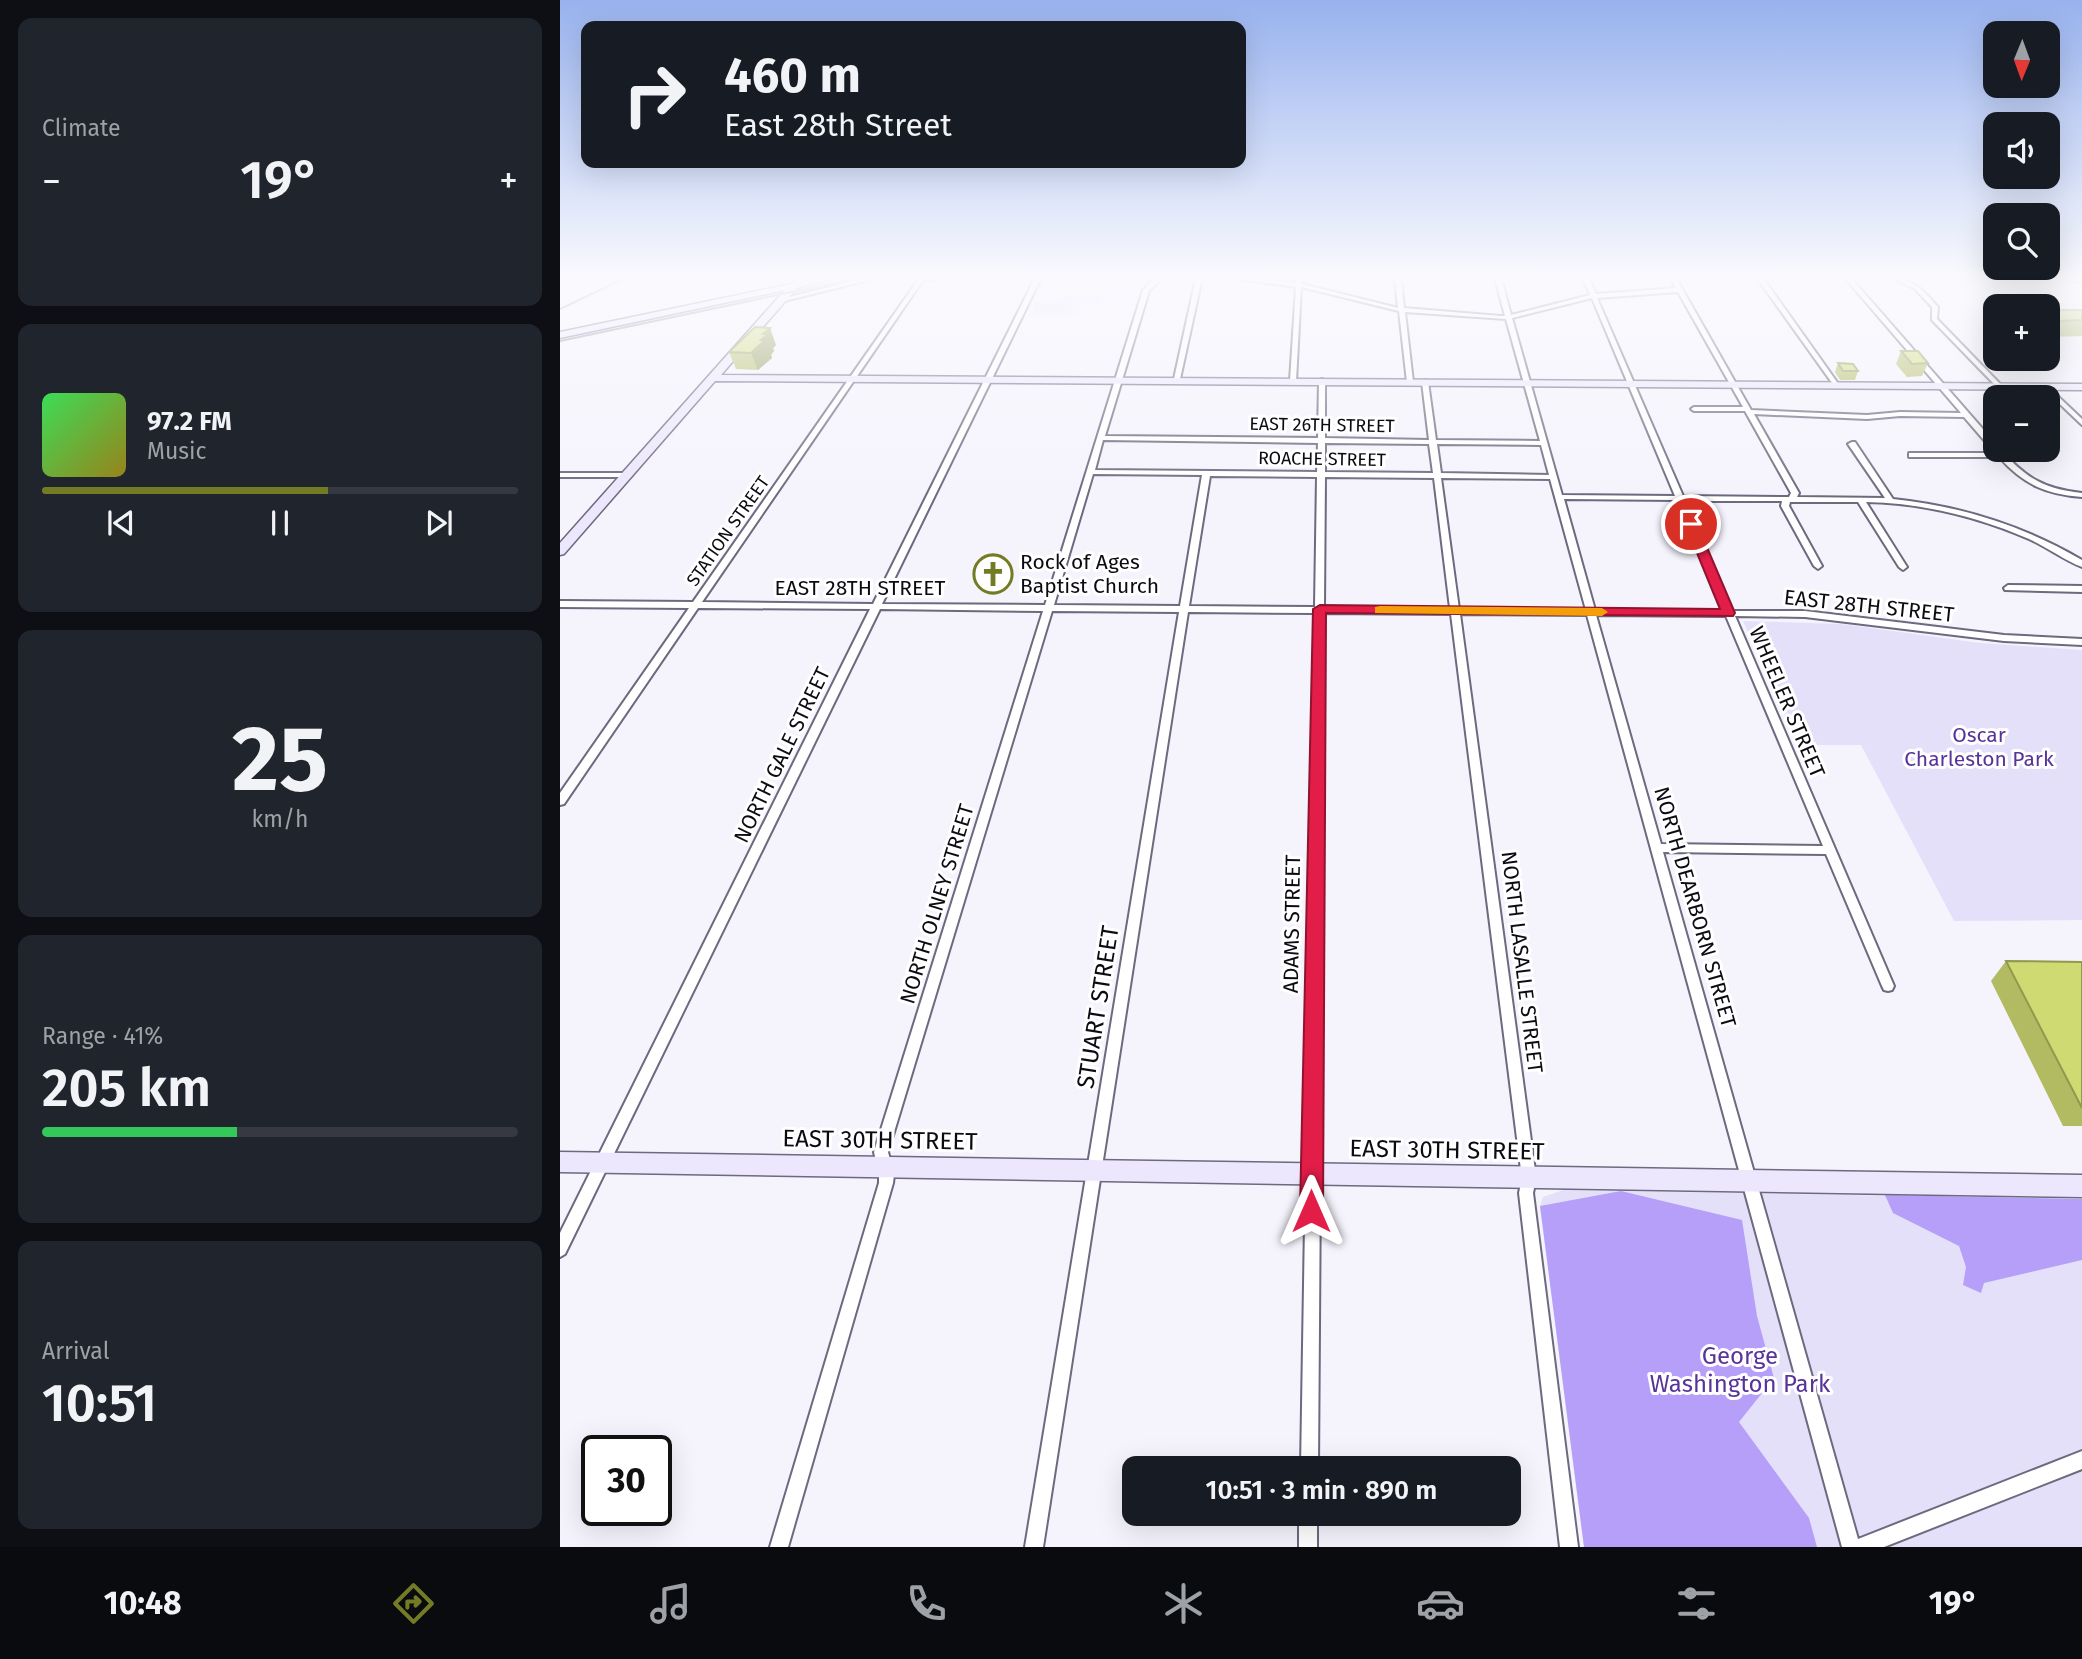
<!DOCTYPE html>
<html lang="en">
<head>
<meta charset="utf-8">
<style>
  body { margin:0; font-family:"Fira Sans",sans-serif; background:#20242c; color:#f1f3f6; height:100vh; display:flex; flex-direction:column; font-size:26px; white-space:nowrap }
  * { box-sizing:border-box; margin:0 }
  p { font-size:23px; color:#9ea1a6 }
  .icon { flex:none; width:38px; height:38px; fill:none; stroke:currentColor; stroke-width:2; stroke-linecap:round; stroke-linejoin:round }
  .map { position:relative; flex:1; overflow:hidden }
  .side { display:flex; flex-direction:column; gap:18px; padding:18px; background:#0d0f14; width:560px }
  .side>* { flex:none }
  .guide { position:absolute; left:21px; top:21px; width:665px; height:147px; border-radius:14px; box-shadow:0 7px 28px #0002; background:#171b24; color:#f1f3f6; overflow:hidden }
  .needle { width:46px; rotate:181deg }
  .buttons { position:absolute; left:1423px; top:21px; display:grid; gap:14px }
  .buttons a { display:grid; place-items:center; width:77px; height:77px; border-radius:14px; background:#171b24; box-shadow:0 7px 28px #0002; font-size:35px }
  .speed { position:absolute; left:21px; top:1435px; display:flex; gap:14px; font-size:35px; font-weight:700; text-align:center }
  .speed>* { display:grid; place-content:center; width:91px; height:91px; border-radius:50%; background:#171b24; box-shadow:0 7px 28px #0002; line-height:1 }
  .speed .limit { border:4px solid #111; border-radius:10px; background:#fff; color:#111 }
  .pin { position:absolute; display:grid; place-items:center; width:60px; height:60px; color:#fff; margin:-30px; border:4px solid #fff; border-radius:50%; box-shadow:0 2px 7px #0007 }
  .me { position:absolute; width:77px; margin:-38px; rotate:0deg; stroke-linejoin:round; filter:drop-shadow(0 0 5px #0008) }
  .turn { display:flex; align-items:center; gap:24px; height:147px; padding:0 28px; font-size:32px }
  .turn .icon { width:91px; height:91px; stroke-width:2.5 }
  .turn b { display:block; font-size:49px; line-height:60px }
  .big { font-size:52px; font-weight:600; line-height:1.1 }
  .side .tile { flex:1; display:flex; flex-direction:column; justify-content:center; gap:10px; min-width:0; padding:0 24px; border-radius:14px; background:#20242c }
  .side .dial { align-items:center; gap:0 }
  .dial b { font-size:91px; line-height:1 }
  .song { display:flex; align-items:center; gap:21px }
  .cover { width:84px; height:84px; border-radius:10px; background:linear-gradient(135deg,hsl(130 70% 55%),hsl(50 70% 35%)) }
  .played { height:7px; border-radius:4px; background:linear-gradient(90deg,#747b25 60%,#363941 60%) }
  .keys { display:flex; justify-content:space-around; direction:ltr }
  .heat { display:flex; justify-content:space-between; align-items:center; font-size:38px; direction:ltr }
  .charge { height:10px; border-radius:5px; background:linear-gradient(90deg,#34c759 41%,#363941 0) }
  .trip { position:absolute; left:562px; top:1456px; width:399px; height:70px; border-radius:14px; background:#171b24; box-shadow:0 7px 28px #0002; font-weight:600; line-height:70px; text-align:center }
  .tabs { display:flex; height:112px; justify-content:space-around; align-items:center; background:#090b0e; color:#9ea1a6 }
  .tabs .icon { width:49px; height:49px }
  .tabs .current { color:#747b25 }
  .tabs b { font-size:32px; color:#f1f3f6 }
  main { display:flex; flex:1; min-height:0 }
  .map>svg:first-child { display:block }
  .built { fill:#eeebfd }
  .green { fill:#e5e0fa }
  .forest { fill:#b59ff9 }
  .lines { fill:none; stroke-linecap:round; stroke-linejoin:round }
  .street-casing { stroke:#6d697e; stroke-width:4 }
  .secondary-casing { stroke:#6d697e; stroke-width:3 }
  .primary-casing { stroke:#8176a5; stroke-width:3 }
  .street { fill:#fff; fill-rule:evenodd }
  .secondary { fill:#ece7fc; fill-rule:evenodd }
  .primary { fill:#d9d0f8; fill-rule:evenodd }
  .rail { stroke:#87858d; stroke-width:2 }
  .wall { fill:#b2bb62 }
  .shaded-wall { fill:#919950 }
  .building { fill:#cfda72; stroke:#919950; stroke-width:2 }
  .route { fill:#e11d48; stroke:#92132f; stroke-width:2 }
  .slow { fill:#f59e0b }
  .labels { text-anchor:middle; stroke-width:6; stroke-linejoin:round; paint-order:stroke }
  .far-street-label { font-size:18px; fill:#0c0b12; stroke:#fff }
  .poi-label { font-size:21px; fill:#0c0b12; stroke:#fff; text-anchor:start }
  .street-label { font-size:21px; fill:#0c0b12; stroke:#fff }
  .park-label { font-size:21px; fill:#57339a; stroke:#fff }
  .near-street-label { font-size:24px; fill:#0c0b12; stroke:#fff }
  .near-park-label { font-size:24px; fill:#57339a; stroke:#fff }
</style>
</head>
<body>
<main>
<section class="side">
<div class="tile"><p>Climate</p>
<div class="heat"><a>−</a><b class="big">19°</b><a>+</a></div>
</div>
<div class="tile">
<div class="song"><i class="cover"></i><div><b>97.2 FM</b><p>Music</p></div></div>
<div class="played"></div>
<div class="keys"><svg class="icon" aria-label="previous" viewBox="0 0 24 24"><path d="M18 5L8 12l10 7zM5 5v14"/></svg><svg class="icon" aria-label="pause" viewBox="0 0 24 24"><path d="M8 5v14M16 5v14"/></svg><svg class="icon" aria-label="next" viewBox="0 0 24 24"><path d="M6 5l10 7-10 7zM19 5v14"/></svg></div>
</div>
<div class="tile dial"><b>25</b><p>km/h</p></div>
<div class="tile"><p>Range · 41%</p><b class="big">205 km</b><div class="charge"></div></div>
<div class="tile"><p>Arrival</p><b class="big">10:51</b></div>
</section>
<div class="map">
<svg width="1522" height="1547" viewBox="0 0 1522 1547">
  <rect width="100%" height="100%" fill="#f5f3fc"/>
  <path class="built" d="M 486,278 L 592,278 L 580,290 L 576,306 L 522,306 L 518,316 L 468,316 Z"/>
  <path class="green" d="M 498,296 L 551,296 L 537,303 L 514,302 L 511,311 L 475,311 L 475,303 L 495,302 Z
    M 1183,621 L 1282,624 L 1420,643 L 1522,650 L 1522,920 L 1394,921 L 1301,745 L 1237,745 Z
    M 1003,1190 L 1522,1199 L 1522,1547 L 1024,1547 L 980,1206 L 983,1197 Z"/>
  <path class="forest" d="M 1061,1191 L 1182,1220 L 1197,1316 L 1214,1378 L 1179,1422 L 1249,1518 L 1257,1547 L 1024,1547 L 980,1206 Z
    M 1325,1195 L 1522,1199 L 1522,1260 L 1424,1283 L 1421,1293 L 1403,1285 L 1406,1267 L 1399,1246 L 1333,1213 Z"/>
  <g class="lines">
    <g class="street-casing">
      <path id="street" d="M 305,278 L 317,278 L 224,301 L 221,299 Z
        M 354,278 L 393,278 L 363,280 L 142,602 L 313,604 L 475,278 L 481,278 L 322,604 L 485,605 L 583,290 L 595,278 L 602,278 L 589,291 L 545,436 L 758,438 L 759,381 L 762,379 L 765,381 L 765,438 L 869,440 L 862,382 L 865,380 L 868,382 L 876,440 L 980,441 L 946,319 L 845,312 L 853,382 L 850,384 L 847,382 L 839,311 L 741,287 L 736,381 L 733,383 L 730,381 L 736,287 L 671,278 L 693,278 L 736,283 L 736,278 L 742,278 L 742,284 L 838,308 L 835,278 L 841,278 L 844,308 L 941,316 L 945,316 L 935,278 L 941,278 L 951,315 L 1030,295 L 1023,278 L 1029,278 L 1036,294 L 1116,288 L 1110,278 L 1116,278 L 1191,410 L 1307,415 L 1340,412 L 1401,413 L 1285,278 L 1291,278 L 1435,443 L 1435,450 L 1441,450 C 1466,478 1484,489 1522,493 L 1522,497 C 1486,494 1464,485 1439,457 L 1349,457 L 1349,453 L 1435,453 L 1404,417 L 1340,416 L 1307,419 L 1194,414 L 1239,493 L 1237,497 L 1325,498 L 1288,444 L 1292,442 L 1295,442 L 1333,499 C 1401,506 1464,526 1522,560 L 1522,567 C 1504,560 1487,547 1469,539 C 1418,517 1362,503 1306,502 L 1347,567 L 1343,570 L 1339,567 L 1298,502 L 1230,502 L 1229,506 L 1262,566 L 1258,569 L 1254,566 L 1221,506 L 1222,501 L 1125,501 L 1172,611 L 1245,611 L 1444,635 L 1522,639 L 1522,645 L 1444,641 L 1245,617 L 1175,616 L 1334,986 L 1332,990 L 1328,991 L 1324,990 L 1322,986 L 1266,854 L 1103,852 L 1298,1539 L 1522,1451 L 1522,1469 L 1324,1547 L 1282,1547 L 1027,615 L 900,614 L 976,1178 L 973,1193 L 1018,1547 L 1000,1547 L 959,1193 L 962,1178 L 891,614 L 764,613 L 758,1468 L 741,1468 L 755,613 L 628,612 L 483,1547 L 465,1547 L 619,612 L 492,611 L 328,1152 L 334,1175 L 333,1183 L 228,1547 L 210,1547 L 319,1183 L 319,1175 L 314,1152 L 483,611 L 320,609 L 5,1254 L 0,1257 L 0,1233 L 310,609 L 138,608 L 4,804 L 0,805 L 0,793 L 129,608 L 0,607 L 0,601 L 133,602 L 358,280 ZM 1118,292 L 1183,407 L 1134,407 L 1131,409 L 1134,411 L 1185,411 L 1231,493 L 1229,497 L 1123,496 L 1037,298 ZM 1032,298 L 1115,496 L 1002,495 L 952,318 ZM 543,440 L 758,443 L 757,472 L 535,470 ZM 765,443 L 869,444 L 873,473 L 765,472 ZM 877,444 L 981,445 L 989,475 L 881,473 ZM 533,474 L 642,475 L 620,606 L 494,605 ZM 650,476 L 757,477 L 755,607 L 629,606 ZM 765,477 L 874,478 L 890,608 L 764,607 ZM 881,478 L 990,479 L 1026,610 L 899,609 ZM 1004,499 L 1117,500 L 1163,611 L 1035,610 ZM 1036,615 L 1166,616 L 1263,846 L 1101,844 Z
        M 636,278 L 642,278 L 620,379 L 617,381 L 614,379 Z
        M 1197,278 L 1203,278 L 1279,385 L 1279,387 L 1275,387 Z
        M 1331,278 C 1353,278 1365,292 1378,307 L 1377,319 L 1442,386 L 1442,388 L 1438,388 L 1372,320 L 1372,307 L 1354,288 Z
        M 1483,386 L 1487,386 L 1522,419 L 1522,425 L 1483,388 Z
        M 0,473 L 68,473 L 72,475 L 68,477 L 0,477 Z
        M 1448,585 L 1522,586 L 1522,592 L 1445,590 L 1444,588 Z
        M 739,1514 L 757,1514 L 757,1547 L 739,1547 Z"/>
    </g>
    <g class="secondary-casing">
      <path id="secondary" d="M 236,278 L 245,278 L 243,281 L 275,278 L 237,288 L 161,375 L 1522,384 L 1522,390 L 155,381 L 4,554 L 0,555 L 0,543 L 225,290 L 0,338 L 0,332 L 231,284 Z
        M 0,1152 L 1522,1175 L 1522,1197 L 0,1172 Z"/>
    </g>
    <g class="primary-casing">
      <path id="primary" d="M 1505,278 L 1522,278 L 1522,283 L 1506,280 Z"/>
    </g>
    <use href="#street" class="street"/>
    <use href="#secondary" class="secondary"/>
    <use href="#primary" class="primary"/>
    <path class="rail" d="M 0,309 L 65,278
      M 0,341 L 298,278"/>
  </g>
  <path class="wall" d="M 1488,310 L 1522,310 L 1522,336 L 1491,337 L 1488,335 Z
    M 216,345 L 213,348 L 214,351 L 211,355 L 212,358 L 198,370 L 176,369 L 169,352 Z
    M 1341,351 L 1368,363 L 1362,376 L 1347,377 L 1336,364 Z
    M 1278,363 L 1298,371 L 1295,380 L 1280,380 L 1275,372 Z
    M 1446,961 L 1522,962 L 1522,1126 L 1503,1126 L 1431,981 Z"/>
  <path class="shaded-wall" d="M 210,328 L 216,345 L 213,348 L 214,351 L 211,355 L 212,358 L 198,370 L 191,353 L 201,340 L 203,334 Z"/>
  <path class="building" d="M 1488,310 L 1522,310 L 1522,320 L 1499,321 L 1488,314 Z
    M 195,327 L 210,328 L 203,334 L 208,334 L 201,340 L 205,340 L 191,353 L 169,352 Z
    M 1341,351 L 1358,351 L 1368,363 L 1352,364 Z
    M 1278,363 L 1293,364 L 1298,371 L 1283,371 Z
    M 1446,961 L 1522,962 L 1522,1108 Z"/>
  <linearGradient id="sky" x2="0" y2="1"><stop stop-color="#98b2ee"/><stop offset="0.56" stop-color="#fafafe"/><stop offset="1" stop-color="#fafafe" stop-opacity="0"/></linearGradient>
  <rect width="1522" height="495" fill="url(#sky)"/>
  <path class="route" d="M 1131,520 L 1137,524 L 1175,613 L 1173,616 L 766,613 L 763,1211 L 759,1218 L 751,1222 L 744,1218 L 740,1211 L 753,609 L 760,605 L 1160,609 L 1125,524 Z"/>
  <path class="slow" d="M 820,606 L 1042,608 L 1048,612 L 1042,616 L 815,613 L 815,607 Z"/>
  <defs>
    <g id="church-ring" transform="scale(2.0125)"><circle r="9.5" fill="#fff" stroke="#747b25" stroke-width="1.5"/><path d="M-1.2-6h2.4v3.5h3.3v2.4h-3.3V6h-2.4V-.1h-3.3v-2.4h3.3Z" fill="#747b25"/></g>
  </defs>
  <g fill-rule="evenodd">
    <use href="#church-ring" x="433" y="574"/>
  </g>
  <g class="labels">
    <g class="far-street-label">
      <text transform="translate(762 425) rotate(1)" y="6">EAST 26TH STREET</text>
      <text transform="translate(762 459) rotate(1)" y="6">ROACHE STREET</text>
      <text transform="translate(168 531) rotate(-55)" y="6">STATION STREET</text>
    </g>
    <g class="poi-label">
      <text x="460" y="569">Rock of Ages<tspan x="460" dy="24">Baptist Church</tspan></text>
    </g>
    <g class="street-label">
      <text x="300" y="595">EAST 28TH STREET</text>
      <text transform="translate(1309 606) rotate(6)" y="7">EAST 28TH STREET</text>
      <text transform="translate(1227 702) rotate(67)" y="7">WHEELER STREET</text>
      <text transform="translate(222 755) rotate(-64)" y="7">NORTH GALE STREET</text>
      <text transform="translate(377 904) rotate(-73)" y="7">NORTH OLNEY STREET</text>
      <text transform="translate(1135 907) rotate(74)" y="7">NORTH DEARBORN STREET</text>
      <text transform="translate(732 924) rotate(-89)" y="7">ADAMS STREET</text>
      <text transform="translate(962 962) rotate(83)" y="7">NORTH LASALLE STREET</text>
    </g>
    <g class="park-label">
      <text x="1419" y="742">Oscar<tspan x="1419" dy="24">Charleston Park</tspan></text>
    </g>
    <g class="near-street-label">
      <text transform="translate(538 1007) rotate(-81)" y="8">STUART STREET</text>
      <text transform="translate(320 1140) rotate(1)" y="8">EAST 30TH STREET</text>
      <text transform="translate(887 1150) rotate(1)" y="8">EAST 30TH STREET</text>
    </g>
    <g class="near-park-label">
      <text x="1180" y="1364">George<tspan x="1180" dy="28">Washington Park</tspan></text>
    </g>
  </g>
</svg>
<div class="buttons">
<a><svg class="needle" viewBox="-14 -14 28 28"><path d="M0-13l5 13h-10z" fill="#e53935"/><path d="M0 13l5-13h-10z" fill="#9ea1a6"/></svg></a>
<a><svg class="icon" aria-label="sound" viewBox="0 0 24 24"><path d="M4 9h4l5-4v14l-5-4H4zM17 9q2 3 0 6"/></svg></a>
<a><svg class="icon" aria-label="search" viewBox="0 0 24 24"><circle cx="10" cy="10" r="6"/><path d="M15 15l6 6"/></svg></a>
<a>+</a>
<a>−</a>
</div>
<div class="speed"><div class="limit">30</div></div>
<div class="pin" style="left:1131px;top:524px;background:#d93025"><svg class="icon" aria-label="arrive" viewBox="0 0 24 24"><path d="M6 21V4h12l-3 4 3 4H6"/></svg></div>
<svg class="me" style="left:751px;top:1211px" viewBox="-20 -20 40 40"><path d="M0-17L14 15 0 8-14 15z" fill="#e11d48" stroke="#fff" stroke-width="4"/></svg>
<div class="trip">10:51 · 3 min · 890 m</div>
<div class="guide">
<div class="turn"><svg class="icon" aria-label="right" viewBox="0 0 24 24"><path d="M7 20v-9h11M14 6l5 5-5 5"/></svg><div><b>460 m</b>East 28th Street</div></div>
</div>
</div>
</main>
<nav class="tabs">
<b>10:48</b>
<svg class="icon current" aria-label="directions" viewBox="0 0 24 24"><path d="M12 3l9 9-9 9-9-9zM9 14v-3h6M13 9l2 2-2 2"/></svg>
<svg class="icon" aria-label="music" viewBox="0 0 24 24"><path d="M9 18V5l10-2v13"/><circle cx="6" cy="18" r="3"/><circle cx="16" cy="16" r="3"/></svg>
<svg class="icon" aria-label="phone" viewBox="0 0 24 24"><path d="M5 4h4l2 5-3 2q2 4 5 5l2-3 5 2v4C11 20 4 13 5 4z"/></svg>
<svg class="icon" aria-label="climate" viewBox="0 0 24 24"><path d="M12 3v18M4 7l16 10M4 17L20 7"/></svg>
<svg class="icon" aria-label="car" viewBox="0 0 24 24"><path d="M5 17H2v-5l4-1 3-4h7l3 4 3 1v5h-3M9 17h6M6 11h13"/><circle cx="7" cy="17" r="2"/><circle cx="17" cy="17" r="2"/></svg>
<svg class="icon" aria-label="filters" viewBox="0 0 24 24"><path d="M4 7h16M4 17h16"/><circle cx="9" cy="7" r="2"/><circle cx="15" cy="17" r="2"/></svg>
<b>19°</b>
</nav>
</body>
</html>
